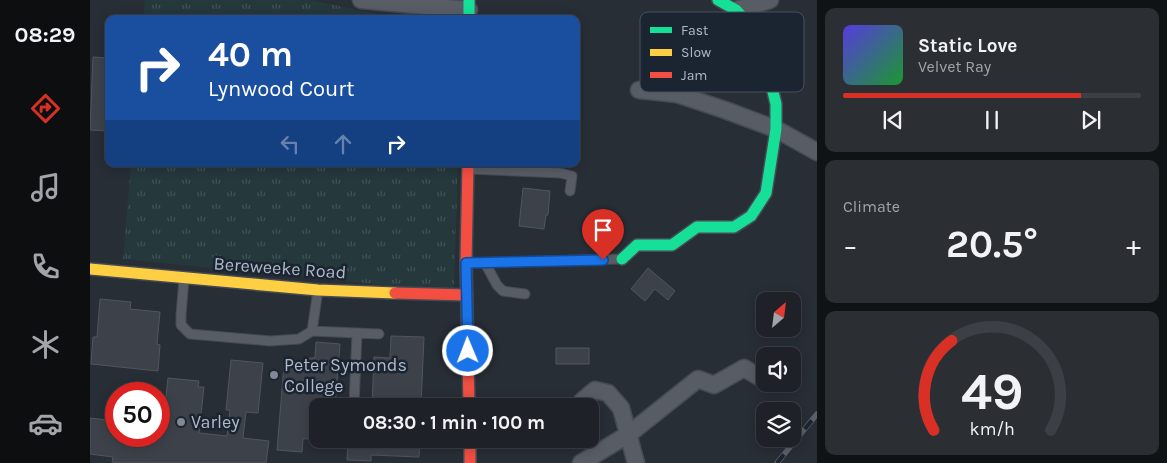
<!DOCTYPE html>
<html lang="en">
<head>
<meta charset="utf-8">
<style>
  body { margin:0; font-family:Karla,sans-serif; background:#2b2f34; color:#f1f3f6; height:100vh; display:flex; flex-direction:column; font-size:19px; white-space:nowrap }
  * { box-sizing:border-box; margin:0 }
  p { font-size:16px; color:#a1a4a8 }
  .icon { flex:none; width:28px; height:28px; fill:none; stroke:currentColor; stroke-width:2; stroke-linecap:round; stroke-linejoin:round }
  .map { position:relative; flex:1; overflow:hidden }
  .sheet { display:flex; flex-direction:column; gap:8px; padding:8px; background:#101316; width:350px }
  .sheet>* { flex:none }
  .top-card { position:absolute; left:15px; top:15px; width:475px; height:152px; border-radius:10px; box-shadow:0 2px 12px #0003,0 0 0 1px #3c3f45; background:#1a4fa0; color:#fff; overflow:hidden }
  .needle { width:32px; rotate:28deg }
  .controls { position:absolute; left:666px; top:292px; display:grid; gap:10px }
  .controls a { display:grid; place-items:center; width:45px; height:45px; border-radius:10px; background:#1e2228; box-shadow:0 2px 12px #0003,0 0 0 1px #3c3f45; font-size:25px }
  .speed { position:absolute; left:15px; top:382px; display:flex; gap:10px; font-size:25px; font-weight:700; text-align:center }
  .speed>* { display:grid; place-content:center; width:65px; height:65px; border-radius:50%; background:#1e2228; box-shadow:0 2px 12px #0003,0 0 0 1px #3c3f45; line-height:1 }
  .speed .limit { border:8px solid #d22; background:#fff; color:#111 }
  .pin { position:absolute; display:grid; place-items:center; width:42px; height:42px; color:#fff; margin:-51px -21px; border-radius:50% 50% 50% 0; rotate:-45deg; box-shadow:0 0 5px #0007 }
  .pin .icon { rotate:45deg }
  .me { position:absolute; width:55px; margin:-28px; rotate:359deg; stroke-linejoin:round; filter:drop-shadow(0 0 4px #0008) }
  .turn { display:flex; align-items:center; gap:18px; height:105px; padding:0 20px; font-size:22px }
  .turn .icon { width:65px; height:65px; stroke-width:2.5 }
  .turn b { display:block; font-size:35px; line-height:42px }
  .lanes { display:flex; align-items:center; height:48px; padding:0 20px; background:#0003; justify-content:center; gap:25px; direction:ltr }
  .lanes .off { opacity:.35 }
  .big { font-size:38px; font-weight:700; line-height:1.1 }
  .sheet .widget { flex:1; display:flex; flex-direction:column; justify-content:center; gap:8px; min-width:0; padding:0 18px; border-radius:10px; background:#2b2f34 }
  .sheet .dial { align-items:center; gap:0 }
  .dial svg { height:130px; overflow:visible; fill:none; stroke:#3c3f45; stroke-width:7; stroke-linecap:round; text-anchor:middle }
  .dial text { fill:#f1f3f6; stroke:none }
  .song { display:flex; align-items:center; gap:15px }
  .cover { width:60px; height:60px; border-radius:8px; background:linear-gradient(135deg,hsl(250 70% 55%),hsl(130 70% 35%)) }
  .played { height:5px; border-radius:2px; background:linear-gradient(90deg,#d93025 80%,#3c3f45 80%) }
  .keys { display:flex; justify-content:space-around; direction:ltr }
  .heat { display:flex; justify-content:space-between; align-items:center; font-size:28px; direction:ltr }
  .trip { position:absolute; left:219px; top:398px; width:290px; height:50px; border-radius:10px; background:#1e2228; box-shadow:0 2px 12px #0003,0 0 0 1px #3c3f45; font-weight:700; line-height:50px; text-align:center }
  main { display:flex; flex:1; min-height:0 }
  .tabs { display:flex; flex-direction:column; width:90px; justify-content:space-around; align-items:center; background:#0c0e10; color:#a1a4a8 }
  .tabs .icon { width:35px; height:35px }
  .tabs .active { color:#d93025 }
  .tabs b { font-size:22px; color:#f1f3f6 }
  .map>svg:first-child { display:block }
  .park { fill:url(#park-tufts) }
  .building { fill:#3d424a; stroke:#50555e }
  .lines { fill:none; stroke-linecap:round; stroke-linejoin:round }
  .lane-casing { stroke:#454a53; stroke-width:11 }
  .street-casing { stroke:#454a53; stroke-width:19 }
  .fast-casing { stroke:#454a53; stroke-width:14 }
  .slow-casing { stroke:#454a53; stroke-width:14 }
  .jam-casing { stroke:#454a53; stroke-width:14 }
  .lane { stroke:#585c64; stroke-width:9 }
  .street { stroke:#585c64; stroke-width:16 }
  .fast { stroke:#16e098; stroke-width:11 }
  .slow { stroke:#ffcf43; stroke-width:11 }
  .jam { stroke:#f24e42; stroke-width:11 }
  .rail-casing { stroke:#5b6068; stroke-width:5.5 }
  .rail { stroke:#1b2431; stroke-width:4; stroke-dasharray:11; stroke-linecap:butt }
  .route-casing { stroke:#114b97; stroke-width:12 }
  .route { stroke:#1a73e8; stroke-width:9 }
  .poi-dot { fill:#818995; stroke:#1b2431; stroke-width:2 }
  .labels { text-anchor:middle; stroke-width:5; stroke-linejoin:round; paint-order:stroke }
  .street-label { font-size:18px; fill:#b1bac8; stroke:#1b2431 }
  .poi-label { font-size:18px; fill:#b1bac8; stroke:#1b2431; text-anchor:start }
  .key { fill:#1b2431; stroke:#48515e; stroke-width:1 }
  .key-label { font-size:14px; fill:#b1bac8 }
</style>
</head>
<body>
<main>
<nav class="tabs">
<b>08:29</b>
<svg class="icon active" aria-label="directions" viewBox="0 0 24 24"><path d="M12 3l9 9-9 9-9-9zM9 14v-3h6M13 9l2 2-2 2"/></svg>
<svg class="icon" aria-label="music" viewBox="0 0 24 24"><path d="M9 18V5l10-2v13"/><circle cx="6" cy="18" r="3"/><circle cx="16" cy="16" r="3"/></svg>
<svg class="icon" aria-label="phone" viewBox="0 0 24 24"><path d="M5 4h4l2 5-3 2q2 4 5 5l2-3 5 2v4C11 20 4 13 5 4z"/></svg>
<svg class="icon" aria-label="climate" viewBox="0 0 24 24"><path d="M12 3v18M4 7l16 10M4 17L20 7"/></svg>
<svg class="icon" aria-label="car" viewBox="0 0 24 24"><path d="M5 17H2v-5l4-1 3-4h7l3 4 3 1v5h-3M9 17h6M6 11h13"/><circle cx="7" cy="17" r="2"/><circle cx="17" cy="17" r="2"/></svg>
</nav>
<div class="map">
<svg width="727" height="463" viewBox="0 0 727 463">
  <defs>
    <pattern id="park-tufts" width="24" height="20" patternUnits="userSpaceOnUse" patternTransform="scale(1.25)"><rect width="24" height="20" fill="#25383c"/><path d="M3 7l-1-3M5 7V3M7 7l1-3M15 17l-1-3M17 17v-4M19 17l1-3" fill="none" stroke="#425357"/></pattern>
  </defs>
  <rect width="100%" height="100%" fill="#282e36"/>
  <path class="park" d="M 55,0 L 220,0 L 312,19 L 53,19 Z
    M 41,164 L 368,164 L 364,292 L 33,259 Z"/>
  <path class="building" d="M 3,57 L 19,58 L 19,131 L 0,130 Z
    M 433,188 L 460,191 L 458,215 L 456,215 L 454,229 L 429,226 Z
    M 558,268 L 585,291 L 578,300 L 565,289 L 555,301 L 541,289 Z
    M 10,299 L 41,302 L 40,309 L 70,312 L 67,344 L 70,345 L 68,371 L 1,364 L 3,337 L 7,337 Z
    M 301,336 L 334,337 L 331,406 L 282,406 L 284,357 L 300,358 Z
    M 226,342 L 250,344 L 245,406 L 228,406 L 228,438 L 213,439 L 212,452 L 187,450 L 194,365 L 218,367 L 219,358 L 225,358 Z
    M 466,348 L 499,348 L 499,364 L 466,364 Z
    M 141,360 L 173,363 L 168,413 L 156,412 L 153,438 L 179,441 L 176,463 L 29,463 L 22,462 L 23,457 L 0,454 L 0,418 L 26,421 L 26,436 L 69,436 L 69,423 L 73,424 L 78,378 L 109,381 L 108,387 L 114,387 L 109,433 L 137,436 L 140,410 L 136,410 Z
    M 258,439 L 330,439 L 329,457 L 281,455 L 281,461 L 257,460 Z"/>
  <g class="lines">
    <g class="lane-casing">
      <path id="lane" d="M 378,169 L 470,173 L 482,176 L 480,191
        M 376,263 L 531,259
        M 395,263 L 407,285 L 413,291 L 435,294
        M 94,279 L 91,315 L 91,325 L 100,334 L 180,341 L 209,339 L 222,331 L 228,290
        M 222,331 L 289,334
        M 264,406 L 267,333"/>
    </g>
    <g class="street-casing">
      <path id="street" d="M 271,0 L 379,10
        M 646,10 L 680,0
        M 549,90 L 587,94 L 635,110 L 686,129 L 727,152
        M 492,401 L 505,390 L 518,393 L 531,408 L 546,463
        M 491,463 L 539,434 L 608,379 L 624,385 L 654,368 L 671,378"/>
    </g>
    <g class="fast-casing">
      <path id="fast" d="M 379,0 L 379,19
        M 532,259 L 547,245 L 582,245 L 607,227 L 644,227 L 661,216 L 676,193 L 686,129 L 686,104 L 675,59 L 655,20 L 646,10 L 628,0"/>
    </g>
    <g class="slow-casing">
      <path id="slow" d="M 0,269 L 228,290 L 305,293"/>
    </g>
    <g class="jam-casing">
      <path id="jam" d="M 378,164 L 376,263 L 379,406
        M 305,293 L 377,295
        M 380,439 L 380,463"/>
    </g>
    <use href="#lane" class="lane"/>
    <use href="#street" class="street"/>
    <use href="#fast" class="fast"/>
    <use href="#slow" class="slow"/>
    <use href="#jam" class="jam"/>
    <g class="rail-casing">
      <path id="rail" d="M 687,463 L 727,414"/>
    </g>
    <use href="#rail" class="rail"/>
  </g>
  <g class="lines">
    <g class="route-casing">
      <path id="route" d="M 378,351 L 376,263 L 513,260"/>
    </g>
    <use href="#route" class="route"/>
  </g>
  <g class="poi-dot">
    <circle cx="184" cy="375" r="5"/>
    <circle cx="91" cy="422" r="5"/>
  </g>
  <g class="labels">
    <g class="street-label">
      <text transform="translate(190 268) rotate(4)" y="6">Bereweeke Road</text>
    </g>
    <g class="poi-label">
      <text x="194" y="371">Peter Symonds<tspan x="194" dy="21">College</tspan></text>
      <text x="101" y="428">Varley</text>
    </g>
  </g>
  <rect x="550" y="12" width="164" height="80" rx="8" class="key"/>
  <rect x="560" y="27" width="22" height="6" fill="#16e098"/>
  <rect x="560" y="49" width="22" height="7" fill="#ffcf43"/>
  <rect x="560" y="72" width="22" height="6" fill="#f24e42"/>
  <g class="key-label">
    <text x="591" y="35">Fast</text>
    <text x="591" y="57">Slow</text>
    <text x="591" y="80">Jam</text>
  </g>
</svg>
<div class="controls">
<a><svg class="needle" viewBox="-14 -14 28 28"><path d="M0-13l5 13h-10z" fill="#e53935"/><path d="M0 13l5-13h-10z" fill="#a1a4a8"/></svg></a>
<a><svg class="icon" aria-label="sound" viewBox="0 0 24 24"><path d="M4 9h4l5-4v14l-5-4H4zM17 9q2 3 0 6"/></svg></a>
<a><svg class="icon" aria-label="layers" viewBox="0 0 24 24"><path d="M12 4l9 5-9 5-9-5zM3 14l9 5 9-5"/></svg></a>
</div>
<div class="speed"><div class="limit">50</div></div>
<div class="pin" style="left:513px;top:260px;background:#d93025"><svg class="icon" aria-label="arrive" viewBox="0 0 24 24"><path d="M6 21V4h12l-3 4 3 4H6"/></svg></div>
<svg class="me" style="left:378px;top:351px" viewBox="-20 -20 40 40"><circle r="17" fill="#1a73e8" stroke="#fff" stroke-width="3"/><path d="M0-11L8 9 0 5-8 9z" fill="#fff"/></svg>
<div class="trip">08:30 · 1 min · 100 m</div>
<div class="top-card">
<div class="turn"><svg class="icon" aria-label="right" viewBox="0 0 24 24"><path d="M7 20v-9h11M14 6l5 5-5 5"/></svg><div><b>40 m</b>Lynwood Court</div></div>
<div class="lanes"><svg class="icon off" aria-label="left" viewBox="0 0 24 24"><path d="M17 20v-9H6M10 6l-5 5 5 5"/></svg><svg class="icon off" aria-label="ahead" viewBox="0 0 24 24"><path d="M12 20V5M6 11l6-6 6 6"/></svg><svg class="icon" aria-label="right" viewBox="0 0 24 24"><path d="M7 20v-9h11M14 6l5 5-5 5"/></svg></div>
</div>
</div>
<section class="sheet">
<div class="widget">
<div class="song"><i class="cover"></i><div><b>Static Love</b><p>Velvet Ray</p></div></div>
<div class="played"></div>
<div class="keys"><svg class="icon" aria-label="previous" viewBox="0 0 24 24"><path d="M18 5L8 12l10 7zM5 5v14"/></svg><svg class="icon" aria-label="pause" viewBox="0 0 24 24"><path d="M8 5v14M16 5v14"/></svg><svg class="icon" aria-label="next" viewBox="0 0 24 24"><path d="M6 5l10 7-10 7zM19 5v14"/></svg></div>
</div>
<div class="widget"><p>Climate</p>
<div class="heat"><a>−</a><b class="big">20.5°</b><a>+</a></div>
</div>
<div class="widget dial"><svg viewBox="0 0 100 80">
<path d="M14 69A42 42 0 1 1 86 69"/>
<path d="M14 69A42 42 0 0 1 25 14" stroke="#d93025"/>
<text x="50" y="56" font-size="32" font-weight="700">49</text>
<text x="50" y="72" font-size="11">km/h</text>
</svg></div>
</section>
</main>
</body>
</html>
